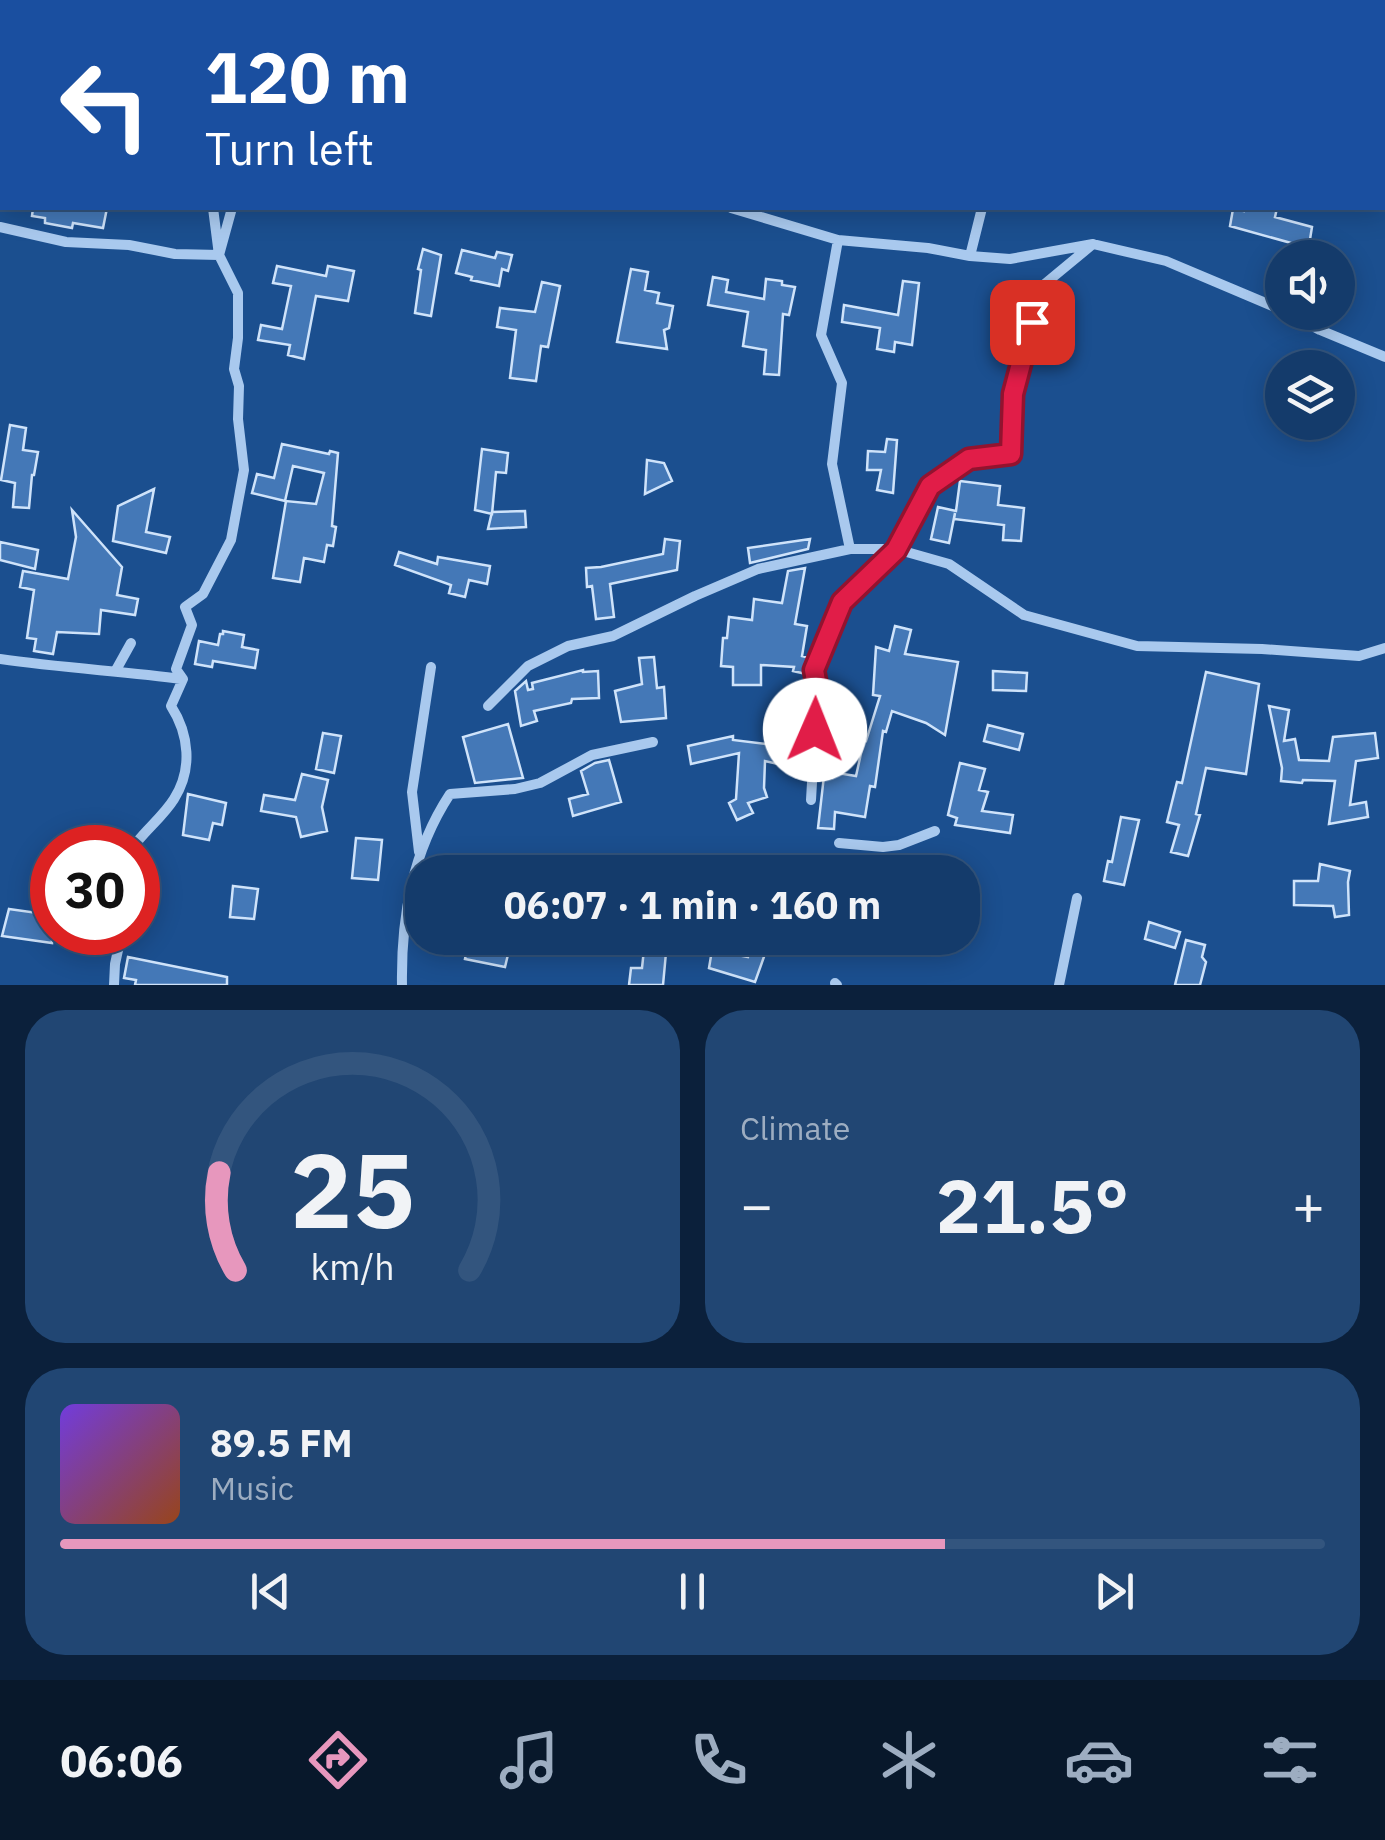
<!DOCTYPE html>
<html lang="en">
<head>
<meta charset="utf-8">
<style>
  body { margin:0; font-family:"IBM Plex Sans",sans-serif; background:#214673; color:#f1f3f6; height:100vh; display:flex; flex-direction:column; font-size:38px; white-space:nowrap }
  * { box-sizing:border-box; margin:0 }
  p { font-size:32px; color:#9dadc1 }
  .icon { flex:none; width:55px; height:55px; fill:none; stroke:currentColor; stroke-width:2; stroke-linecap:round; stroke-linejoin:round }
  .map { position:relative; height:985px; overflow:hidden }
  .sheet { display:flex; flex-direction:column; gap:25px; padding:25px; background:#0b203b; flex:1 }
  .sheet>* { flex:none }
  .banner { position:absolute; left:0px; top:0px; width:1385px; height:210px; box-shadow:0 5px 25px #0003,0 0 0 2px #33557e; background:#1a4fa0; color:#fff; overflow:hidden }
  .tools { position:absolute; left:1265px; top:240px; display:grid; gap:20px }
  .tools a { display:grid; place-items:center; width:90px; height:90px; border-radius:50%; background:#143b6b; box-shadow:0 5px 25px #0003,0 0 0 2px #33557e; font-size:50px }
  .speed { position:absolute; left:30px; top:825px; display:flex; gap:20px; font-size:50px; font-weight:700; text-align:center }
  .speed>* { display:grid; place-content:center; width:130px; height:130px; border-radius:50%; background:#143b6b; box-shadow:0 5px 25px #0003,0 0 0 2px #33557e; line-height:1 }
  .speed .limit { border:15px solid #d22; background:#fff; color:#111 }
  .pin { position:absolute; display:grid; place-items:center; width:85px; height:85px; color:#fff; margin:-42px; border-radius:20px; box-shadow:0 5px 15px #0006 }
  .me { position:absolute; width:110px; margin:-55px; rotate:1deg; stroke-linejoin:round; filter:drop-shadow(0 0 8px #0008) }
  .turn { display:flex; align-items:center; gap:35px; height:210px; padding:0 40px; font-size:45px }
  .turn .icon { width:130px; height:130px; stroke-width:2.5 }
  .turn b { display:block; font-size:70px; line-height:85px }
  .big { font-size:75px; font-weight:700; line-height:1.1 }
  .sheet .widget { flex:1; display:flex; flex-direction:column; justify-content:center; gap:15px; min-width:0; padding:0 35px; border-radius:40px; background:#214673 }
  .sheet .dial { align-items:center; gap:0 }
  .dial svg { height:260px; overflow:visible; fill:none; stroke:#33557e; stroke-width:7; stroke-linecap:round; text-anchor:middle }
  .dial text { fill:#f1f3f6; stroke:none }
  .song { display:flex; align-items:center; gap:30px }
  .cover { width:120px; height:120px; border-radius:15px; background:linear-gradient(135deg,hsl(260 70% 55%),hsl(20 70% 35%)) }
  .played { height:10px; border-radius:5px; background:linear-gradient(90deg,#e797bd 70%,#33557e 70%) }
  .keys { display:flex; justify-content:space-around; direction:ltr }
  .heat { display:flex; justify-content:space-between; align-items:center; font-size:55px; direction:ltr }
  .sheet .tiles { flex:1; display:grid; gap:25px; grid-template-columns:1fr 1fr }
  .widget:last-child { grid-column:span 2 }
  .trip { position:absolute; left:405px; top:855px; width:575px; height:100px; border-radius:40px; background:#143b6b; box-shadow:0 5px 25px #0003,0 0 0 2px #33557e; font-weight:700; line-height:100px; text-align:center }
  .menu { display:flex; height:160px; justify-content:space-around; align-items:center; background:#08182b; color:#9dadc1 }
  .menu .icon { width:70px; height:70px }
  .menu .current { color:#e797bd }
  .menu b { font-size:45px; color:#f1f3f6 }
  .map>svg:first-child { display:block }
  .lines { fill:none; stroke-linecap:round; stroke-linejoin:round }
  .stream { stroke:#9cc4f0; stroke-width:6 }
  .building { fill:#4478b7; stroke:#cfe3fa; stroke-width:2.5 }
  .street { stroke:#a9c9ee; stroke-width:10 }
  .route-casing { stroke:#92132f; stroke-width:25 }
  .route { stroke:#e11d48; stroke-width:18 }
</style>
</head>
<body>
<div class="map">
<svg width="1385" height="985" viewBox="0 0 1385 985">
  <rect width="100%" height="100%" fill="#1b4f8f"/>
  <g class="lines">
    <path class="stream" d="M 1243,0 L 1247,2
      M 1382,112 L 1385,118"/>
  </g>
  <path class="building" d="M 33,208 L 107,208 L 103,228 L 73,223 L 72,228 L 45,223 L 45,218 L 32,216 Z
    M 1245,208 L 1277,208 L 1275,217 L 1312,227 L 1307,258 L 1289,256 L 1291,243 L 1230,226 L 1233,209 L 1244,211 Z
    M 423,249 L 441,255 L 431,316 L 415,313 L 421,270 L 418,269 Z
    M 462,250 L 495,258 L 497,252 L 512,255 L 508,271 L 502,269 L 499,286 L 471,280 L 472,277 L 456,273 Z
    M 277,266 L 326,276 L 328,266 L 354,271 L 348,301 L 316,296 L 304,359 L 288,355 L 290,345 L 258,340 L 261,325 L 282,329 L 291,286 L 273,283 Z
    M 631,269 L 648,272 L 645,290 L 659,293 L 657,303 L 673,306 L 669,328 L 664,330 L 667,349 L 617,342 Z
    M 713,277 L 728,280 L 726,292 L 764,299 L 766,279 L 782,281 L 782,285 L 795,287 L 789,315 L 783,314 L 779,375 L 764,374 L 766,350 L 743,346 L 748,312 L 708,305 Z
    M 903,281 L 919,283 L 912,345 L 895,342 L 894,352 L 877,349 L 880,328 L 842,322 L 844,305 L 898,315 Z
    M 542,282 L 560,286 L 548,347 L 541,346 L 536,381 L 510,378 L 516,330 L 497,327 L 500,308 L 535,312 Z
    M 10,425 L 26,428 L 23,450 L 38,452 L 34,475 L 32,475 L 29,508 L 13,507 L 15,483 L 1,480 Z
    M 887,439 L 897,440 L 893,493 L 877,490 L 881,470 L 867,470 L 868,451 L 885,452 Z
    M 282,444 L 329,454 L 330,451 L 338,453 L 332,526 L 336,527 L 333,546 L 327,545 L 324,562 L 304,558 L 300,582 L 273,578 L 286,501 L 316,504 L 324,473 L 293,466 L 285,501 L 252,493 L 257,474 L 274,478 Z
    M 482,449 L 508,453 L 506,473 L 496,472 L 492,514 L 475,510 Z
    M 647,460 L 664,463 L 672,481 L 645,494 Z
    M 960,481 L 1000,486 L 998,505 L 1024,508 L 1021,541 L 1003,540 L 1004,525 L 954,519 L 955,513 L 949,543 L 931,539 L 938,507 L 956,511 Z
    M 154,489 L 146,532 L 170,537 L 166,553 L 113,541 L 118,506 Z
    M 72,510 L 122,567 L 117,595 L 138,599 L 135,615 L 101,610 L 99,634 L 57,632 L 53,654 L 34,651 L 36,639 L 27,638 L 34,590 L 20,587 L 23,571 L 68,579 L 76,537 Z
    M 525,511 L 526,527 L 488,529 L 492,512 Z
    M 665,539 L 680,541 L 677,570 L 610,584 L 614,617 L 596,619 L 592,586 L 587,587 L 586,568 L 601,567 L 663,554 Z
    M 810,539 L 808,549 L 750,563 L 748,548 Z
    M 0,542 L 38,550 L 35,569 L 0,560 Z
    M 399,552 L 437,564 L 438,557 L 490,566 L 487,584 L 469,580 L 465,597 L 449,593 L 451,585 L 395,565 Z
    M 805,568 L 795,624 L 807,626 L 802,656 L 810,658 L 806,674 L 793,671 L 794,667 L 761,665 L 761,685 L 733,685 L 733,667 L 721,666 L 723,638 L 727,638 L 729,617 L 752,620 L 754,599 L 782,603 L 788,571 Z
    M 895,626 L 911,630 L 905,654 L 958,662 L 945,735 L 926,723 L 892,711 L 886,732 L 883,731 L 875,787 L 870,786 L 865,817 L 835,812 L 834,829 L 818,828 L 825,767 L 837,768 L 837,773 L 856,776 L 864,740 L 866,741 L 880,696 L 873,695 L 876,647 L 889,651 Z
    M 223,631 L 244,635 L 242,647 L 258,650 L 255,668 L 213,661 L 212,667 L 195,664 L 199,641 L 218,645 L 220,634 L 223,634 Z
    M 654,657 L 657,688 L 664,687 L 666,718 L 621,722 L 615,691 L 642,684 L 639,658 Z
    M 583,670 L 583,672 L 598,671 L 599,698 L 572,699 L 571,703 L 534,711 L 537,721 L 521,726 L 515,691 L 526,681 L 528,690 L 533,689 L 532,683 Z
    M 993,671 L 1027,673 L 1026,691 L 993,690 Z
    M 1206,672 L 1259,684 L 1246,774 L 1206,768 L 1196,814 L 1200,815 L 1188,856 L 1171,852 L 1179,825 L 1167,822 L 1177,782 L 1182,783 Z
    M 1269,706 L 1289,710 L 1284,741 L 1295,739 L 1299,760 L 1329,761 L 1333,737 L 1375,733 L 1378,758 L 1356,761 L 1350,805 L 1366,802 L 1368,817 L 1329,824 L 1335,781 L 1303,780 L 1302,783 L 1281,781 L 1282,768 Z
    M 508,724 L 523,778 L 475,783 L 463,737 Z
    M 988,725 L 1023,734 L 1019,750 L 984,741 Z
    M 323,733 L 341,736 L 334,773 L 316,769 Z
    M 733,736 L 733,740 L 782,746 L 778,764 L 765,761 L 764,788 L 767,797 L 748,803 L 753,813 L 737,820 L 729,803 L 736,799 L 739,753 L 691,764 L 688,746 Z
    M 609,760 L 621,802 L 573,816 L 569,799 L 588,794 L 581,771 L 595,763 Z
    M 960,763 L 985,769 L 979,790 L 988,792 L 982,811 L 1013,815 L 1010,833 L 955,825 L 957,818 L 948,815 Z
    M 302,774 L 328,780 L 322,807 L 327,831 L 301,837 L 296,817 L 261,811 L 264,795 L 295,800 Z
    M 188,794 L 226,803 L 222,825 L 213,823 L 209,840 L 183,835 Z
    M 1121,817 L 1139,820 L 1124,885 L 1104,881 L 1108,861 L 1112,862 Z
    M 356,838 L 382,840 L 378,880 L 352,878 Z
    M 1320,864 L 1350,871 L 1348,882 L 1349,915 L 1335,917 L 1333,906 L 1294,905 L 1294,881 L 1318,881 Z
    M 233,886 L 258,889 L 254,919 L 230,917 Z
    M 9,909 L 52,915 L 52,943 L 2,936 Z
    M 1149,922 L 1180,932 L 1175,948 L 1145,939 Z
    M 469,938 L 512,938 L 505,967 L 465,959 Z
    M 645,940 L 667,942 L 663,985 L 629,985 L 631,968 L 642,968 Z
    M 1186,940 L 1205,945 L 1202,957 L 1206,962 L 1200,985 L 1175,985 Z
    M 751,948 L 765,954 L 755,982 L 709,968 L 712,950 L 748,957 Z
    M 128,957 L 227,977 L 227,985 L 135,985 L 136,980 L 124,978 Z"/>
  <g class="lines">
    <path class="street" d="M 1040,0 L 1040,2
      M 37,2 L 37,0
      M 212,2 L 213,0
      M 1145,2 L 1151,0
      M 0,92 L 2,93
      M 731,208 L 838,240 L 928,248 L 970,256 L 1010,259 L 1093,244 L 1166,261 L 1282,310
      M 0,227 L 66,242 L 129,245 L 175,254 L 219,255 L 232,208
      M 838,240 L 821,335 L 842,383 L 832,464 L 850,549
      M 970,256 L 982,208
      M 1287,312 L 1320,330 L 1385,357
      M 0,659 C 61,668 122,671 183,679
      M 116,670 L 131,643
      M 488,706 L 528,666 L 568,646 L 613,636 L 695,596 L 758,569 L 850,549 L 896,549 L 949,564 L 1024,615 L 1137,646 L 1262,649 L 1359,656 L 1385,648
      M 811,800 L 815,730 L 820,703 L 814,670 L 842,601 L 896,549 L 930,486 L 969,459 L 1011,454 L 1013,394 L 1041,287 L 1093,244
      M 839,843 L 883,847 L 899,845 L 935,831
      M 136,848 L 137,842 C 149,827 164,815 174,799 C 193,769 189,734 171,706 L 183,679 L 176,669 L 192,625 L 185,607 L 203,594 L 231,540 L 244,470 L 238,419 L 239,386 L 234,369 L 238,338 L 238,293 L 219,255 L 213,208
      M 419,852 L 412,792 L 431,667
      M 835,983 L 837,985
      M 114,985 L 115,964 L 122,932
      M 402,985 C 401,917 412,852 450,794 L 515,789 L 540,783 L 592,755 L 653,742
      M 1059,985 L 1077,898"/>
  </g>
  <g class="lines">
    <g class="route-casing">
      <path id="route" d="M 815,730 L 820,703 L 814,670 L 842,602 L 896,550 L 930,486 L 969,459 L 1011,454 L 1013,394 L 1032,322"/>
    </g>
    <use href="#route" class="route"/>
  </g>
</svg>
<div class="tools">
<a><svg class="icon" aria-label="sound" viewBox="0 0 24 24"><path d="M4 9h4l5-4v14l-5-4H4zM17 9q2 3 0 6"/></svg></a>
<a><svg class="icon" aria-label="layers" viewBox="0 0 24 24"><path d="M12 4l9 5-9 5-9-5zM3 14l9 5 9-5"/></svg></a>
</div>
<div class="speed"><div class="limit">30</div></div>
<div class="pin" style="left:1032px;top:322px;background:#d93025"><svg class="icon" aria-label="arrive" viewBox="0 0 24 24"><path d="M6 21V4h12l-3 4 3 4H6"/></svg></div>
<svg class="me" style="left:815px;top:730px" viewBox="-20 -20 40 40"><circle r="19" fill="#fff"/><path d="M0-13L10 11 0 6-10 11z" fill="#e11d48"/></svg>
<div class="trip">06:07 · 1 min · 160 m</div>
<div class="banner">
<div class="turn"><svg class="icon" aria-label="left" viewBox="0 0 24 24"><path d="M17 20v-9H6M10 6l-5 5 5 5"/></svg><div><b>120 m</b>Turn left</div></div>
</div>
</div>
<section class="sheet">
<div class="tiles">
<div class="widget dial"><svg viewBox="0 0 100 80">
<path d="M14 69A42 42 0 1 1 86 69"/>
<path d="M14 69A42 42 0 0 1 9 39" stroke="#e797bd"/>
<text x="50" y="56" font-size="32" font-weight="700">25</text>
<text x="50" y="72" font-size="11">km/h</text>
</svg></div>
<div class="widget"><p>Climate</p>
<div class="heat"><a>−</a><b class="big">21.5°</b><a>+</a></div>
</div>
<div class="widget">
<div class="song"><i class="cover"></i><div><b>89.5 FM</b><p>Music</p></div></div>
<div class="played"></div>
<div class="keys"><svg class="icon" aria-label="previous" viewBox="0 0 24 24"><path d="M18 5L8 12l10 7zM5 5v14"/></svg><svg class="icon" aria-label="pause" viewBox="0 0 24 24"><path d="M8 5v14M16 5v14"/></svg><svg class="icon" aria-label="next" viewBox="0 0 24 24"><path d="M6 5l10 7-10 7zM19 5v14"/></svg></div>
</div>
</div>
</section>
<nav class="menu">
<b>06:06</b>
<svg class="icon current" aria-label="directions" viewBox="0 0 24 24"><path d="M12 3l9 9-9 9-9-9zM9 14v-3h6M13 9l2 2-2 2"/></svg>
<svg class="icon" aria-label="music" viewBox="0 0 24 24"><path d="M9 18V5l10-2v13"/><circle cx="6" cy="18" r="3"/><circle cx="16" cy="16" r="3"/></svg>
<svg class="icon" aria-label="phone" viewBox="0 0 24 24"><path d="M5 4h4l2 5-3 2q2 4 5 5l2-3 5 2v4C11 20 4 13 5 4z"/></svg>
<svg class="icon" aria-label="climate" viewBox="0 0 24 24"><path d="M12 3v18M4 7l16 10M4 17L20 7"/></svg>
<svg class="icon" aria-label="car" viewBox="0 0 24 24"><path d="M5 17H2v-5l4-1 3-4h7l3 4 3 1v5h-3M9 17h6M6 11h13"/><circle cx="7" cy="17" r="2"/><circle cx="17" cy="17" r="2"/></svg>
<svg class="icon" aria-label="filters" viewBox="0 0 24 24"><path d="M4 7h16M4 17h16"/><circle cx="9" cy="7" r="2"/><circle cx="15" cy="17" r="2"/></svg>
</nav>
</body>
</html>
